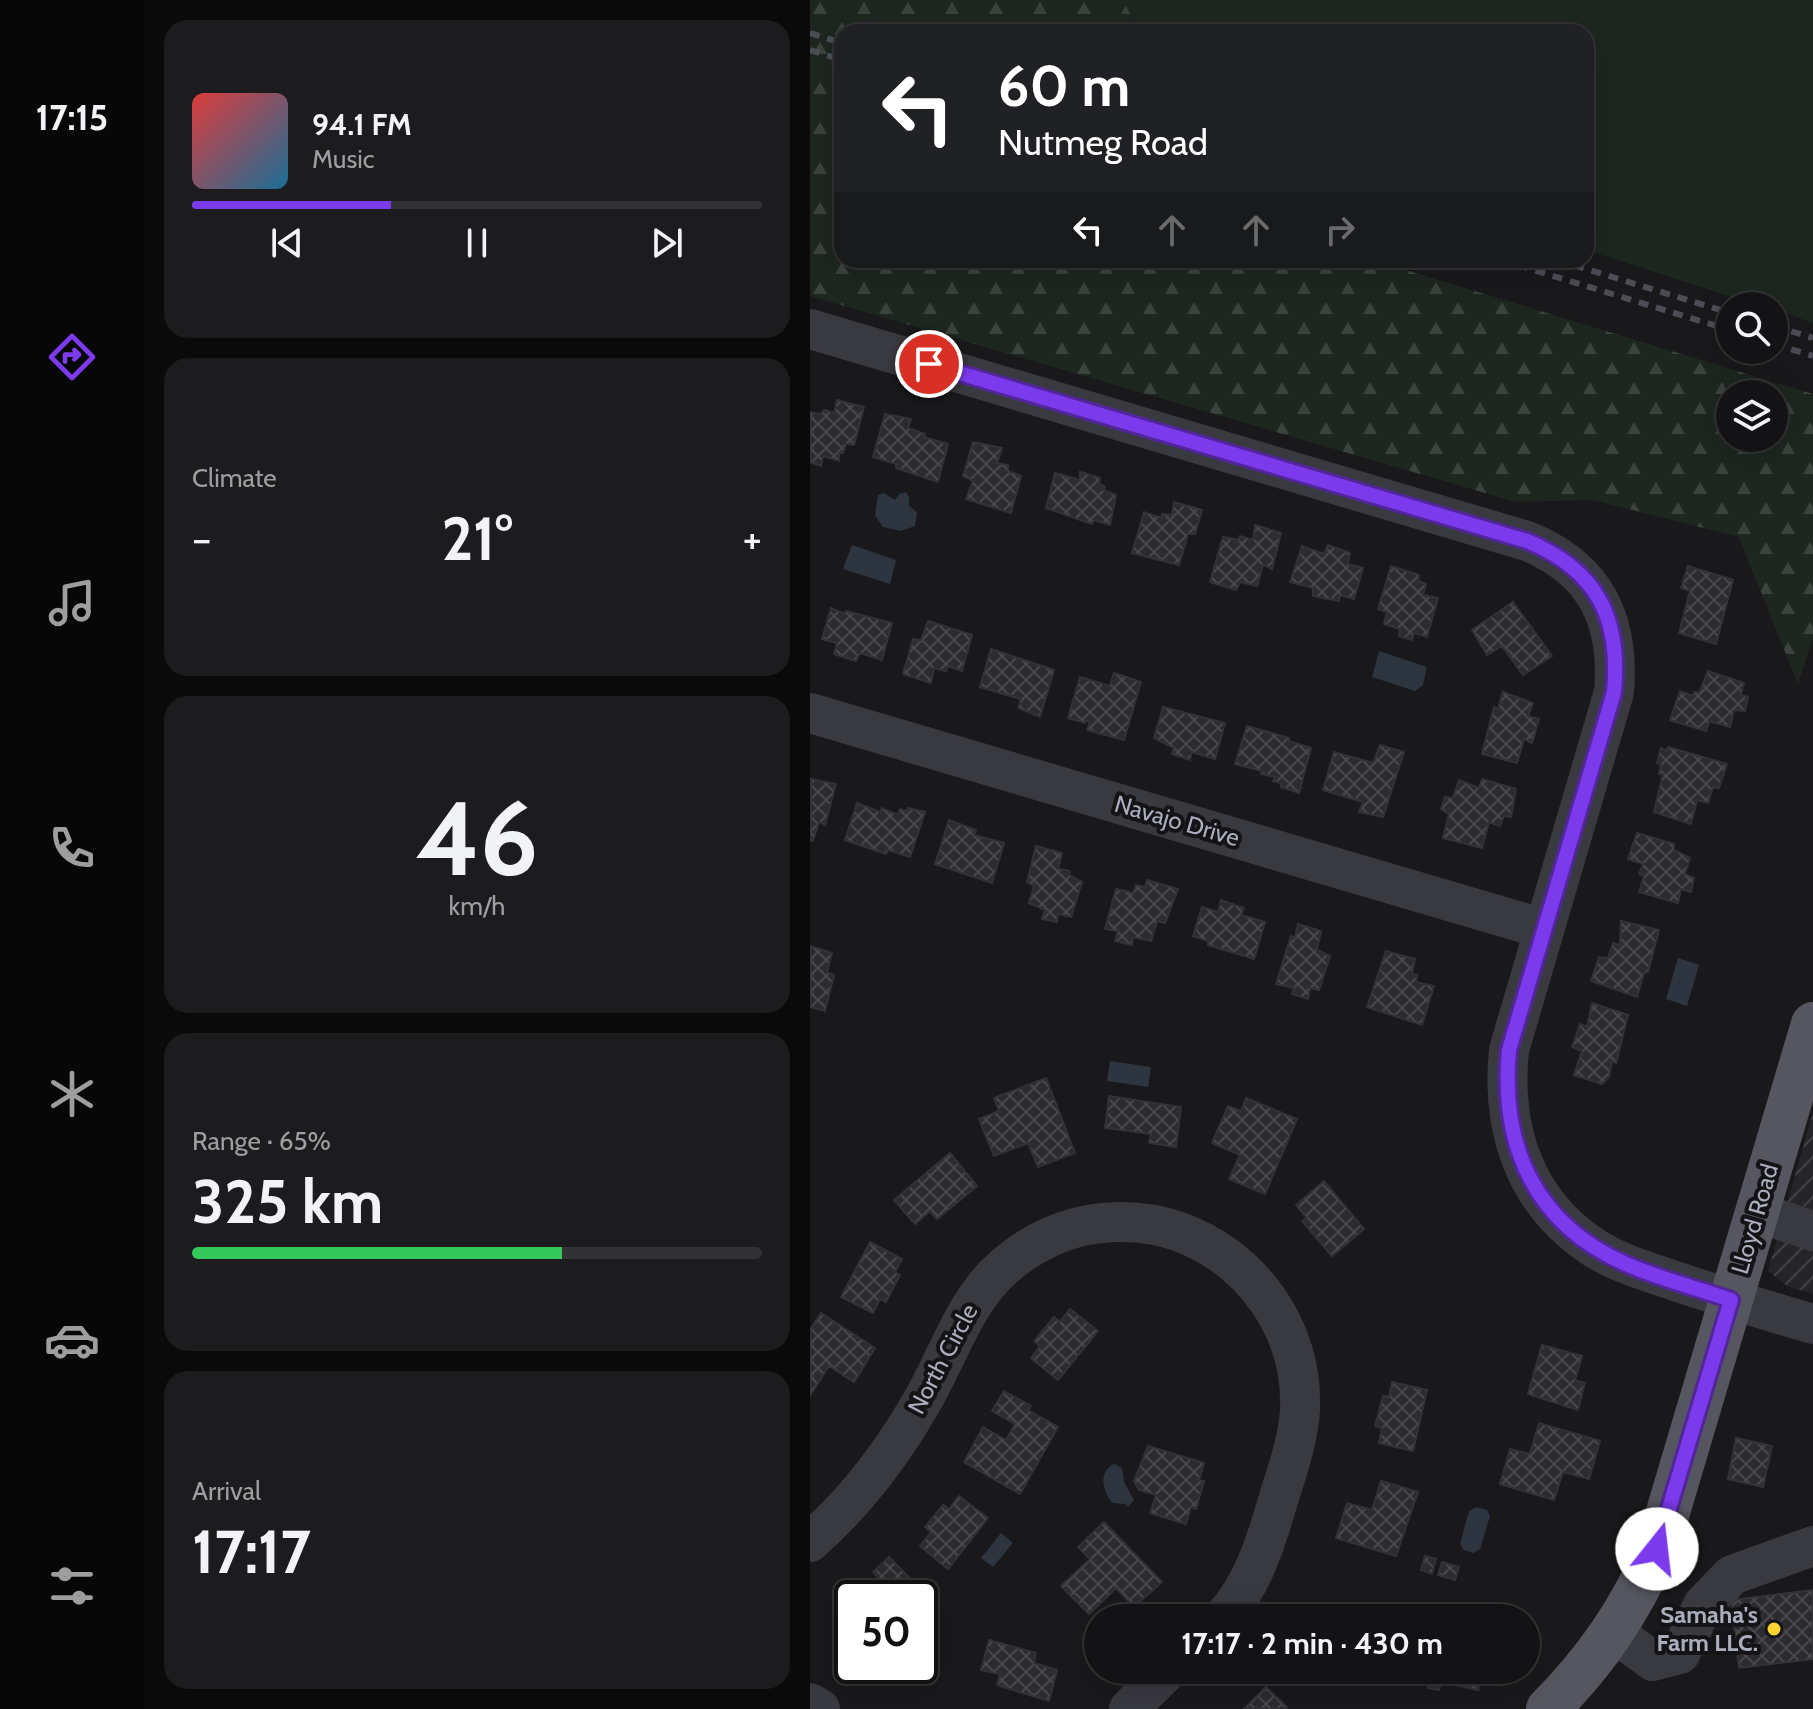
<!DOCTYPE html>
<html lang="en">
<head>
<meta charset="utf-8">
<style>
  body { margin:0; font-family:Cabin,sans-serif; background:#1c1b1d; color:#f1f3f6; height:100vh; display:flex; flex-direction:column; font-size:30px; white-space:nowrap }
  * { box-sizing:border-box; margin:0 }
  p { font-size:26px; color:#9d9ea0 }
  .icon { flex:none; width:44px; height:44px; fill:none; stroke:currentColor; stroke-width:2; stroke-linecap:round; stroke-linejoin:round }
  .map { position:relative; flex:1; overflow:hidden }
  .side { display:flex; flex-direction:column; gap:20px; padding:20px; background:#0a0a0b; width:666px }
  .side>* { flex:none }
  .top-card { position:absolute; left:24px; top:24px; width:760px; height:244px; border-radius:24px; box-shadow:0 8px 32px #0002,0 0 0 2px #323234; background:#202124; color:#fff; overflow:hidden }
  .fabs { position:absolute; left:906px; top:292px; display:grid; gap:16px }
  .fabs a { display:grid; place-items:center; width:72px; height:72px; border-radius:50%; background:#131214; box-shadow:0 8px 32px #0002,0 0 0 2px #323234; font-size:40px }
  .speed { position:absolute; left:24px; top:1580px; display:flex; gap:16px; font-size:40px; font-weight:700; text-align:center }
  .speed>* { display:grid; place-content:center; width:104px; height:104px; border-radius:50%; background:#131214; box-shadow:0 8px 32px #0002,0 0 0 2px #323234; line-height:1 }
  .speed .limit { border:4px solid #111; border-radius:12px; background:#fff; color:#111 }
  .pin { position:absolute; display:grid; place-items:center; width:68px; height:68px; color:#fff; margin:-34px; border:4px solid #fff; border-radius:50%; box-shadow:0 2px 8px #0007 }
  .me { position:absolute; width:88px; margin:-44px; rotate:16deg; stroke-linejoin:round; filter:drop-shadow(0 0 6px #0008) }
  .turn { display:flex; align-items:center; gap:28px; height:168px; padding:0 32px; font-size:36px }
  .turn .icon { width:104px; height:104px; stroke-width:2.5 }
  .turn b { display:block; font-size:56px; line-height:68px }
  .lanes { display:flex; align-items:center; height:76px; padding:0 32px; background:#0003; justify-content:center; gap:40px; direction:ltr }
  .lanes .off { opacity:.35 }
  .big { font-size:60px; font-weight:700; line-height:1.1 }
  .side .card { flex:1; display:flex; flex-direction:column; justify-content:center; gap:12px; min-width:0; padding:0 28px; border-radius:24px; background:#1c1b1d }
  .side .dial { align-items:center; gap:0 }
  .dial b { font-size:104px; line-height:1 }
  .song { display:flex; align-items:center; gap:24px }
  .cover { width:96px; height:96px; border-radius:12px; background:linear-gradient(135deg,hsl(0 70% 55%),hsl(200 70% 35%)) }
  .played { height:8px; border-radius:4px; background:linear-gradient(90deg,#7c3aed 35%,#323234 35%) }
  .keys { display:flex; justify-content:space-around; direction:ltr }
  .heat { display:flex; justify-content:space-between; align-items:center; font-size:44px; direction:ltr }
  .charge { height:12px; border-radius:6px; background:linear-gradient(90deg,#34c759 65%,#323234 0) }
  .trip { position:absolute; left:274px; top:1604px; width:456px; height:80px; border-radius:40px; background:#131214; box-shadow:0 8px 32px #0002,0 0 0 2px #323234; font-weight:700; line-height:80px; text-align:center }
  main { display:flex; flex:1; min-height:0 }
  .menu { display:flex; flex-direction:column; width:144px; justify-content:space-around; align-items:center; background:#080708; color:#9d9ea0 }
  .menu .icon { width:56px; height:56px }
  .menu .active { color:#7c3aed }
  .menu b { font-size:36px; color:#f1f3f6 }
  .map>svg:first-child { display:block }
  .industrial { fill:url(#industrial-furrows) }
  .grass { fill:#1e2620 }
  .forest { fill:url(#forest-firs); fill-rule:evenodd }
  .water { fill:#2d3540 }
  .building { fill:url(#building-cross-hatch); stroke:#333237; stroke-width:2 }
  .lines { fill:none; stroke-linecap:round; stroke-linejoin:round }
  .minor { stroke:#393940; stroke-width:40 }
  .major { stroke:#55565f; stroke-width:44 }
  .rail { stroke:#4c4d55; stroke-width:6; stroke-dasharray:10 8; stroke-linecap:butt }
  .route-casing { stroke:#51269a; stroke-width:20 }
  .route { stroke:#7c3aed; stroke-width:14 }
  .poi-dot { fill:#fbd331; stroke:#141316; stroke-width:3 }
  .labels { text-anchor:middle; stroke-width:8; stroke-linejoin:round; paint-order:stroke }
  .street-label { font-size:24px; fill:#aaadbb; stroke:#141316 }
  .poi-label { font-size:24px; font-weight:bold; fill:#aaadbb; stroke:#141316; text-anchor:end }
</style>
</head>
<body>
<main>
<nav class="menu">
<b>17:15</b>
<svg class="icon active" aria-label="directions" viewBox="0 0 24 24"><path d="M12 3l9 9-9 9-9-9zM9 14v-3h6M13 9l2 2-2 2"/></svg>
<svg class="icon" aria-label="music" viewBox="0 0 24 24"><path d="M9 18V5l10-2v13"/><circle cx="6" cy="18" r="3"/><circle cx="16" cy="16" r="3"/></svg>
<svg class="icon" aria-label="phone" viewBox="0 0 24 24"><path d="M5 4h4l2 5-3 2q2 4 5 5l2-3 5 2v4C11 20 4 13 5 4z"/></svg>
<svg class="icon" aria-label="climate" viewBox="0 0 24 24"><path d="M12 3v18M4 7l16 10M4 17L20 7"/></svg>
<svg class="icon" aria-label="car" viewBox="0 0 24 24"><path d="M5 17H2v-5l4-1 3-4h7l3 4 3 1v5h-3M9 17h6M6 11h13"/><circle cx="7" cy="17" r="2"/><circle cx="17" cy="17" r="2"/></svg>
<svg class="icon" aria-label="filters" viewBox="0 0 24 24"><path d="M4 7h16M4 17h16"/><circle cx="9" cy="7" r="2"/><circle cx="15" cy="17" r="2"/></svg>
</nav>
<section class="side">
<div class="card">
<div class="song"><i class="cover"></i><div><b>94.1 FM</b><p>Music</p></div></div>
<div class="played"></div>
<div class="keys"><svg class="icon" aria-label="previous" viewBox="0 0 24 24"><path d="M18 5L8 12l10 7zM5 5v14"/></svg><svg class="icon" aria-label="pause" viewBox="0 0 24 24"><path d="M8 5v14M16 5v14"/></svg><svg class="icon" aria-label="next" viewBox="0 0 24 24"><path d="M6 5l10 7-10 7zM19 5v14"/></svg></div>
</div>
<div class="card"><p>Climate</p>
<div class="heat"><a>−</a><b class="big">21°</b><a>+</a></div>
</div>
<div class="card dial"><b>46</b><p>km/h</p></div>
<div class="card"><p>Range · 65%</p><b class="big">325 km</b><div class="charge"></div></div>
<div class="card"><p>Arrival</p><b class="big">17:17</b></div>
</section>
<div class="map">
<svg width="1003" height="1709" viewBox="0 0 1003 1709">
  <defs>
    <pattern id="industrial-furrows" width="10" height="10" patternUnits="userSpaceOnUse" patternTransform="scale(2)"><rect width="10" height="10" fill="#252428"/><path d="M-1 1l2-2M0 10L10 0M9 11l2-2" fill="none" stroke="#424145"/></pattern>
    <pattern id="forest-firs" width="22" height="20" patternUnits="userSpaceOnUse" patternTransform="scale(2)"><rect width="22" height="20" fill="#1e2620"/><path d="M5 1l3.5 6h-7zM16 11l3.5 6h-7z" fill="#3c433e"/></pattern>
    <pattern id="building-cross-hatch" width="8" height="8" patternUnits="userSpaceOnUse" patternTransform="scale(2)"><rect width="8" height="8" fill="#2c2b2f"/><path d="M0 0l8 8M0 8l8-8" fill="none" stroke="#48474b"/></pattern>
  </defs>
  <rect width="100%" height="100%" fill="#19181b"/>
  <path class="industrial" d="M 1003,1112 L 1003,1294 L 977,1286 L 958,1271 Z"/>
  <path class="grass" d="M 313,0 L 1003,0 L 1003,323 L 964,310 L 964,306 L 950,306 L 776,250 L 776,32 L 329,32 Z"/>
  <path class="forest" d="M 0,0 L 313,0 L 329,32 L 32,32 L 32,260 L 563,260 L 1003,394 L 1003,638 L 988,684 L 929,537 L 783,500 L 706,502 L 0,296 ZM 920,394 L 964,394 L 964,438 L 920,438 Z"/>
  <path class="water" d="M 96,492 L 99,497 L 99,506 L 107,512 L 105,526 L 91,531 L 73,527 L 65,515 L 68,495 L 74,493 L 85,500 L 89,494 Z
    M 42,545 L 86,560 L 80,584 L 33,569 Z
    M 569,651 L 617,667 L 613,685 L 605,691 L 562,677 Z
    M 868,958 L 889,965 L 877,1006 L 856,999 Z
    M 300,1061 L 341,1067 L 338,1087 L 297,1081 Z
    M 304,1464 L 312,1468 L 314,1482 L 324,1500 L 318,1507 L 315,1504 L 303,1503 C 292,1492 288,1472 304,1464 Z
    M 666,1507 L 677,1510 L 680,1516 L 670,1549 L 663,1553 L 654,1550 L 650,1544 L 659,1511 Z
    M 191,1533 L 203,1543 L 183,1567 L 171,1558 Z"/>
  <path class="building" d="M 27,400 L 54,407 L 44,445 L 36,444 L 33,453 L 29,453 L 29,461 L 13,456 L 11,466 L 0,462 L 0,412 L 11,414 L 14,410 L 24,413 Z
    M 75,414 L 101,419 L 98,428 L 115,434 L 114,437 L 138,444 L 128,482 L 86,468 L 86,464 L 63,457 Z
    M 163,442 L 192,448 L 187,463 L 198,465 L 198,471 L 211,476 L 201,513 L 156,499 L 163,481 L 153,476 Z
    M 270,472 L 290,478 L 289,483 L 295,487 L 293,490 L 306,495 L 300,525 L 284,520 L 282,524 L 236,508 L 245,473 L 270,480 Z
    M 364,502 L 392,510 L 385,534 L 378,534 L 369,565 L 322,553 L 334,512 L 352,518 L 352,514 L 362,515 Z
    M 445,525 L 471,533 L 462,569 L 453,565 L 447,586 L 430,582 L 426,590 L 400,582 L 413,537 L 429,540 L 430,536 L 443,540 Z
    M 518,545 L 540,553 L 538,564 L 553,568 L 544,599 L 530,595 L 529,601 L 503,596 L 503,588 L 480,582 L 492,546 L 514,554 Z
    M 581,566 L 609,575 L 608,581 L 616,584 L 613,595 L 628,598 L 617,637 L 604,633 L 602,640 L 589,636 L 590,629 L 574,624 L 577,612 L 568,609 Z
    M 878,566 L 923,580 L 906,644 L 869,633 L 880,591 L 871,588 Z
    M 703,602 L 742,656 L 713,675 L 692,646 L 677,655 L 662,630 Z
    M 21,608 L 35,614 L 36,611 L 82,623 L 72,660 L 50,653 L 46,661 L 24,654 L 27,643 L 12,639 Z
    M 118,621 L 162,635 L 152,671 L 138,666 L 136,671 L 124,668 L 121,683 L 93,674 L 103,639 L 111,640 Z
    M 181,649 L 244,670 L 230,717 L 208,708 L 211,699 L 170,687 Z
    M 898,671 L 934,683 L 931,695 L 938,697 L 935,711 L 924,710 L 920,727 L 899,721 L 896,731 L 860,720 L 870,691 L 883,696 L 884,692 L 889,693 Z
    M 304,673 L 331,682 L 314,740 L 277,730 L 280,722 L 275,720 L 275,723 L 258,718 L 270,677 L 300,686 Z
    M 693,692 L 723,703 L 718,716 L 729,719 L 722,743 L 714,739 L 707,763 L 672,754 L 684,707 L 688,709 Z
    M 353,707 L 415,723 L 405,759 L 382,752 L 380,760 L 362,754 L 364,748 L 344,738 Z
    M 437,726 L 479,738 L 479,741 L 501,748 L 489,793 L 471,787 L 471,783 L 463,781 L 465,777 L 451,774 L 452,771 L 425,764 Z
    M 570,745 L 594,752 L 573,817 L 549,812 L 553,802 L 513,790 L 524,752 L 563,763 Z
    M 858,747 L 917,764 L 909,788 L 903,787 L 898,803 L 887,800 L 881,824 L 844,812 L 853,774 L 849,774 L 851,764 L 847,763 L 851,748 L 856,751 Z
    M 1,779 L 26,784 L 15,825 L 9,822 L 3,841 L 0,840 Z
    M 672,779 L 706,789 L 701,817 L 694,816 L 690,826 L 679,822 L 672,848 L 633,838 L 639,814 L 631,809 L 635,797 L 643,798 L 649,780 L 669,788 Z
    M 47,803 L 70,812 L 72,808 L 88,815 L 90,809 L 96,811 L 98,808 L 115,812 L 100,857 L 78,850 L 76,854 L 35,840 Z
    M 139,820 L 166,830 L 164,835 L 194,843 L 182,883 L 125,864 Z
    M 827,833 L 864,844 L 864,850 L 880,858 L 875,874 L 884,878 L 881,892 L 871,889 L 868,903 L 829,892 L 834,876 L 829,874 L 833,864 L 818,859 Z
    M 226,846 L 252,853 L 248,869 L 260,871 L 259,875 L 272,882 L 261,917 L 248,914 L 247,922 L 232,919 L 235,910 L 219,903 L 224,886 L 217,882 Z
    M 337,880 L 368,889 L 355,923 L 347,921 L 341,941 L 323,937 L 322,945 L 305,941 L 308,931 L 295,929 L 306,889 L 323,893 L 326,885 L 335,887 Z
    M 411,900 L 434,908 L 431,915 L 455,922 L 444,959 L 398,945 L 398,941 L 383,936 L 392,907 L 408,912 Z
    M 811,921 L 849,930 L 838,972 L 834,973 L 827,997 L 781,981 L 789,957 L 798,958 L 803,943 L 810,945 Z
    M 488,924 L 511,931 L 507,950 L 520,956 L 509,990 L 500,988 L 498,999 L 482,994 L 484,988 L 466,984 L 481,936 L 485,938 Z
    M 0,946 L 22,953 L 17,972 L 24,975 L 15,1011 L 0,1007 Z
    M 576,951 L 605,959 L 602,974 L 607,975 L 606,982 L 624,986 L 612,1025 L 557,1007 Z
    M 782,1003 L 818,1015 L 806,1063 L 802,1061 L 799,1077 L 792,1084 L 764,1075 L 772,1051 L 762,1047 L 770,1024 L 777,1027 Z
    M 236,1078 L 265,1153 L 228,1167 L 218,1143 L 184,1156 L 169,1119 L 189,1111 L 184,1098 Z
    M 299,1096 L 371,1107 L 366,1147 L 339,1143 L 341,1134 L 295,1128 Z
    M 436,1098 L 487,1119 L 455,1194 L 419,1179 L 430,1155 L 402,1143 L 418,1106 L 431,1111 Z
    M 140,1153 L 167,1186 L 127,1219 L 120,1211 L 105,1224 L 84,1200 Z
    M 514,1181 L 554,1229 L 522,1256 L 492,1221 L 497,1218 L 486,1205 Z
    M 60,1242 L 92,1259 L 85,1272 L 90,1275 L 76,1302 L 70,1299 L 63,1313 L 31,1297 Z
    M 260,1309 L 288,1331 L 248,1380 L 221,1358 L 230,1346 L 224,1341 L 244,1317 L 250,1322 Z
    M 11,1313 L 65,1348 L 44,1382 L 19,1366 L 0,1396 L 0,1330 Z
    M 732,1345 L 772,1356 L 765,1380 L 775,1383 L 768,1410 L 718,1394 Z
    M 582,1382 L 617,1390 L 603,1451 L 569,1443 L 572,1428 L 565,1426 L 573,1396 L 579,1397 Z
    M 194,1391 L 221,1406 L 218,1410 L 248,1427 L 210,1494 L 154,1462 L 173,1427 L 196,1440 L 205,1424 L 182,1411 Z
    M 729,1423 L 790,1441 L 779,1479 L 753,1472 L 744,1500 L 690,1484 L 700,1449 L 720,1454 Z
    M 926,1438 L 962,1446 L 953,1487 L 918,1479 Z
    M 338,1446 L 394,1463 L 389,1480 L 394,1481 L 386,1509 L 381,1507 L 376,1524 L 340,1513 L 346,1495 L 329,1490 L 324,1481 Z
    M 571,1481 L 608,1492 L 586,1556 L 526,1538 L 537,1503 L 562,1510 Z
    M 149,1496 L 178,1518 L 138,1569 L 110,1546 L 121,1532 L 115,1527 L 133,1505 L 139,1509 Z
    M 294,1522 L 352,1582 L 324,1607 L 306,1588 L 279,1614 L 251,1586 L 280,1559 L 268,1547 Z
    M 615,1556 L 626,1559 L 622,1574 L 611,1570 Z
    M 79,1557 L 126,1605 L 110,1619 L 110,1598 L 74,1598 L 81,1592 L 63,1572 Z
    M 632,1562 L 649,1567 L 645,1580 L 628,1575 Z
    M 52,1582 L 67,1598 L 42,1598 L 42,1630 L 23,1610 Z
    M 1003,1590 L 1003,1659 L 929,1668 L 921,1600 Z
    M 179,1640 L 226,1653 L 224,1663 L 247,1670 L 239,1701 L 187,1685 L 190,1674 L 171,1670 Z
    M 561,1670 L 673,1670 L 668,1690 L 631,1682 L 629,1690 L 618,1688 L 620,1679 L 587,1672 L 585,1678 L 561,1673 Z
    M 456,1687 L 477,1707 L 476,1709 L 434,1709 Z"/>
  <g class="lines">
    <path class="minor" d="M 0,329 L 717,541 C 786,569 810,620 804,692 L 699,1050 C 691,1129 714,1201 783,1247 C 809,1264 839,1272 868,1282 C 913,1297 958,1311 1003,1324
      M 0,713 L 734,929
      M 947,1212 L 1003,1231
      M 0,1542 C 43,1504 81,1455 110,1405 C 150,1336 159,1274 240,1237 C 279,1219 329,1217 370,1232 C 444,1260 493,1330 490,1410 C 488,1442 476,1474 467,1504 C 455,1545 442,1586 413,1618
      M 803,1632 L 843,1661 L 870,1654 L 893,1605 L 922,1575 L 1003,1546
      M 0,1703 L 10,1709
      M 319,1709 L 358,1670"/>
    <path class="major" d="M 738,1709 C 786,1661 820,1611 847,1549 L 1003,1024"/>
    <path class="rail" d="M 0,33 L 32,43
      M 0,50 L 32,60
      M 691,260 L 920,330
      M 747,260 L 920,313
      M 964,326 L 1003,338
      M 964,344 L 1003,356"/>
  </g>
  <g class="lines">
    <g class="route-casing">
      <path id="route" d="M 119,364 L 717,541 C 787,570 811,618 804,692 L 699,1050 C 690,1146 725,1224 816,1264 C 850,1279 887,1288 921,1300 L 847,1549"/>
    </g>
    <use href="#route" class="route"/>
  </g>
  <circle class="poi-dot" cx="964" cy="1629" r="8"/>
  <g class="labels">
    <g class="street-label">
      <text transform="translate(367 821) rotate(16)" y="8">Navajo Drive</text>
      <text transform="translate(945 1219) rotate(-74)" y="8">Lloyd Road</text>
      <text transform="translate(133 1359) rotate(-62)" y="8">North Circle</text>
    </g>
    <g class="poi-label">
      <text x="948" y="1623">Samaha's<tspan x="948" dy="28">Farm LLC.</tspan></text>
    </g>
  </g>
</svg>
<div class="fabs">
<a><svg class="icon" aria-label="search" viewBox="0 0 24 24"><circle cx="10" cy="10" r="6"/><path d="M15 15l6 6"/></svg></a>
<a><svg class="icon" aria-label="layers" viewBox="0 0 24 24"><path d="M12 4l9 5-9 5-9-5zM3 14l9 5 9-5"/></svg></a>
</div>
<div class="speed"><div class="limit">50</div></div>
<div class="pin" style="left:119px;top:364px;background:#d93025"><svg class="icon" aria-label="arrive" viewBox="0 0 24 24"><path d="M6 21V4h12l-3 4 3 4H6"/></svg></div>
<svg class="me" style="left:847px;top:1549px" viewBox="-20 -20 40 40"><circle r="19" fill="#fff"/><path d="M0-13L10 11 0 6-10 11z" fill="#7c3aed"/></svg>
<div class="trip">17:17 · 2 min · 430 m</div>
<div class="top-card">
<div class="turn"><svg class="icon" aria-label="left" viewBox="0 0 24 24"><path d="M17 20v-9H6M10 6l-5 5 5 5"/></svg><div><b>60 m</b>Nutmeg Road</div></div>
<div class="lanes"><svg class="icon" aria-label="left" viewBox="0 0 24 24"><path d="M17 20v-9H6M10 6l-5 5 5 5"/></svg><svg class="icon off" aria-label="ahead" viewBox="0 0 24 24"><path d="M12 20V5M6 11l6-6 6 6"/></svg><svg class="icon off" aria-label="ahead" viewBox="0 0 24 24"><path d="M12 20V5M6 11l6-6 6 6"/></svg><svg class="icon off" aria-label="right" viewBox="0 0 24 24"><path d="M7 20v-9h11M14 6l5 5-5 5"/></svg></div>
</div>
</div>
</main>
</body>
</html>
